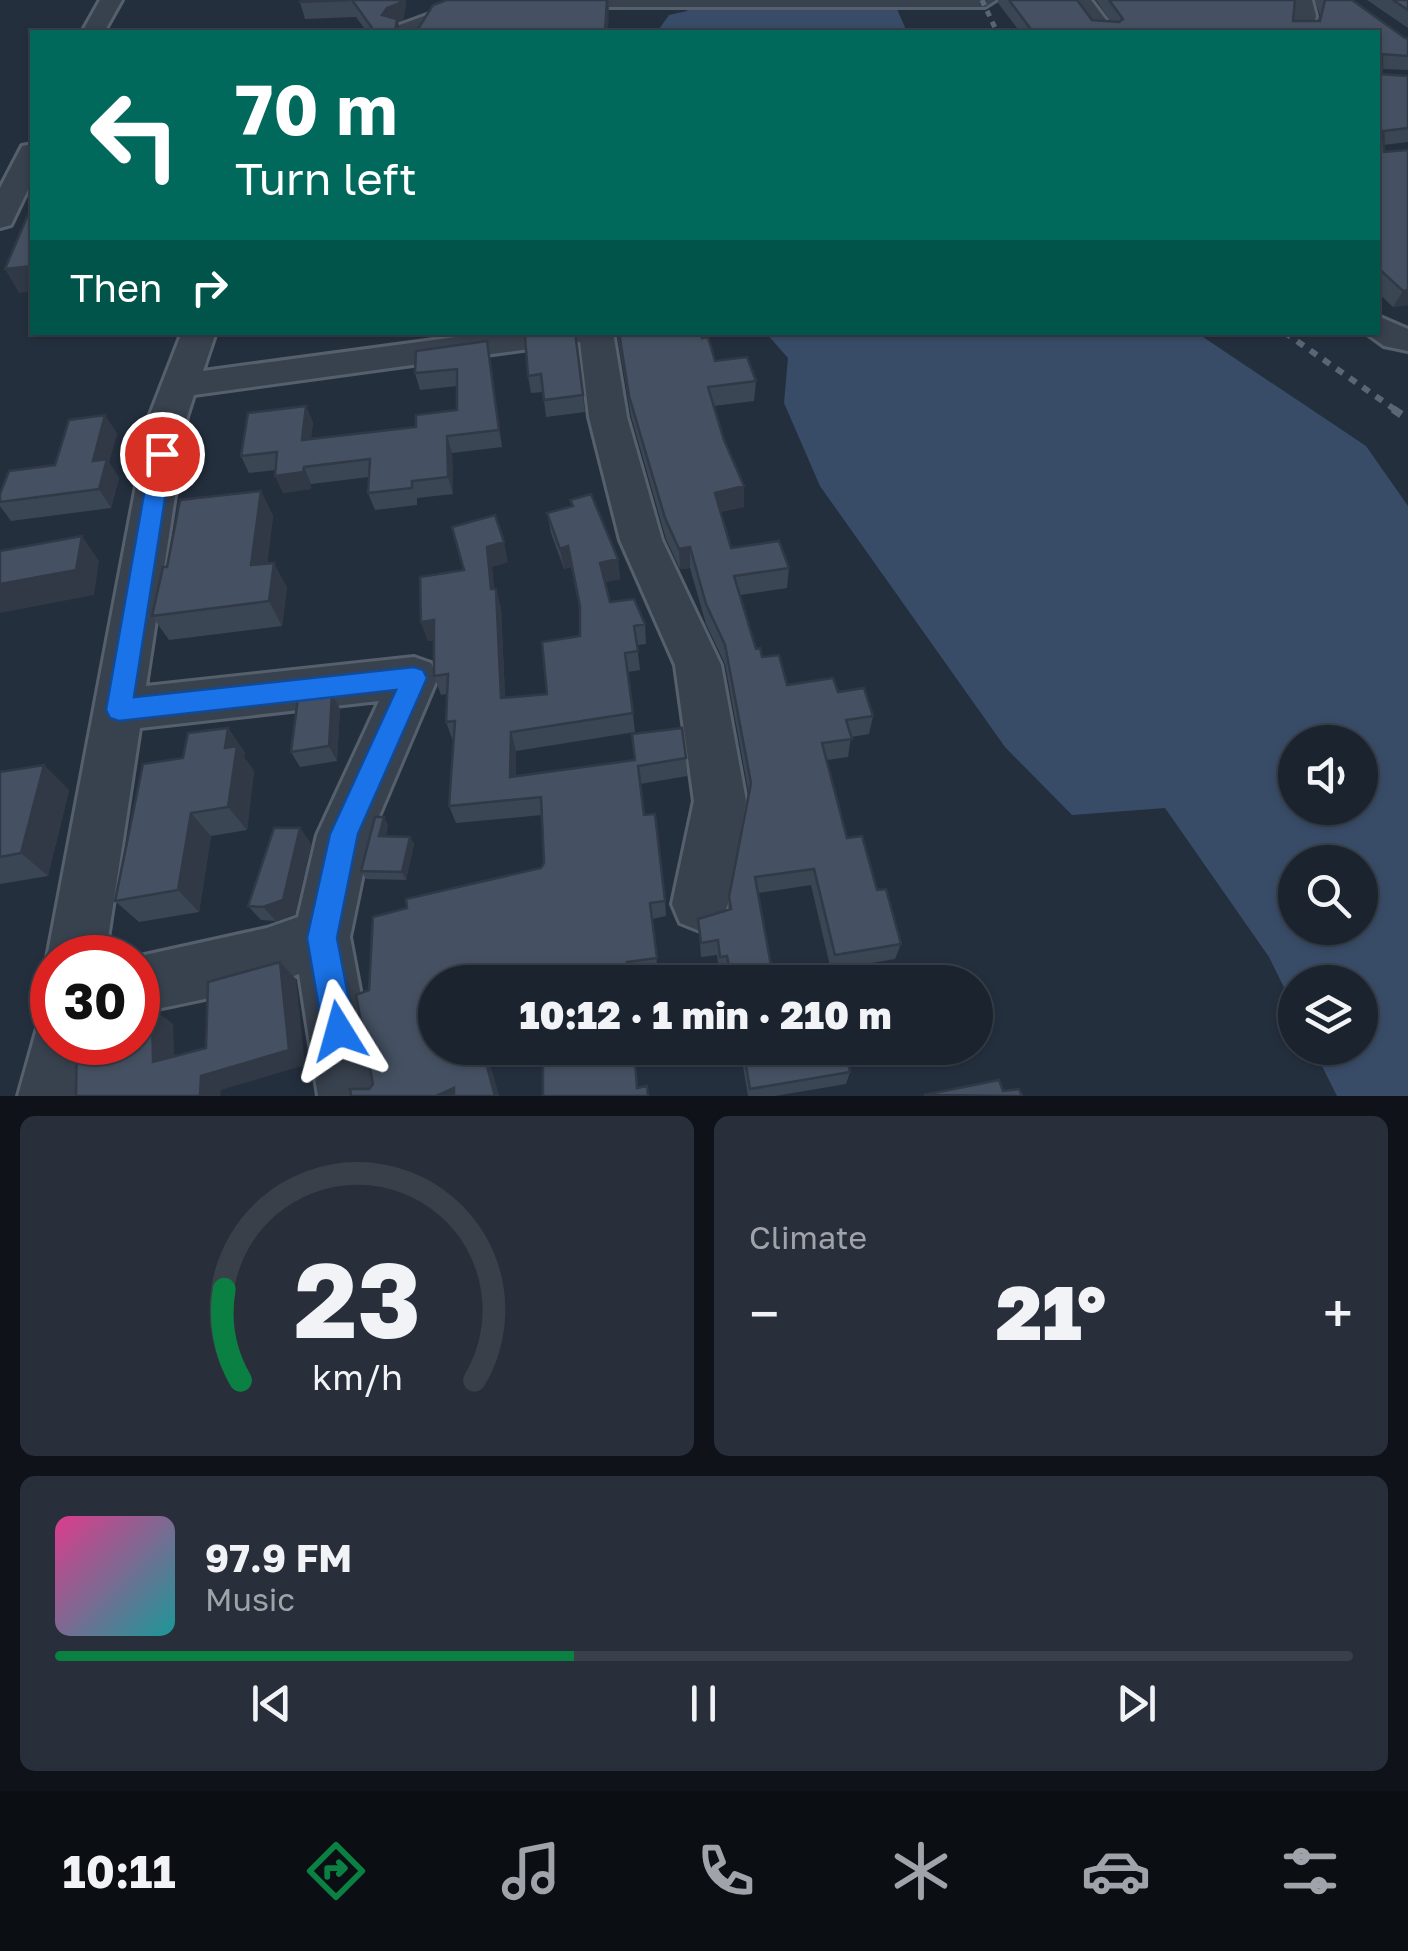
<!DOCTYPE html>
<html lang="en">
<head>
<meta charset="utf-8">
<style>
  body { margin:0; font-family:"Golos Text",sans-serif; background:#282f3a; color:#f1f3f6; height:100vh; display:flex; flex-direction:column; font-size:38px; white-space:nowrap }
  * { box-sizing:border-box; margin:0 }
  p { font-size:32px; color:#a0a4aa }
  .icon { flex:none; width:55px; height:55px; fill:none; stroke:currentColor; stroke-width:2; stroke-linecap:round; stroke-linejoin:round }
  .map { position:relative; height:1096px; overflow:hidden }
  .side { display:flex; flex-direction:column; gap:20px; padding:20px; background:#0f1319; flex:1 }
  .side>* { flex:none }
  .guide { position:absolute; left:30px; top:30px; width:1350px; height:305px; border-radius:0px; box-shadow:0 2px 8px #0004,0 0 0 2px #39404a; background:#00695c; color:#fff; overflow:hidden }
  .buttons { position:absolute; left:1278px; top:725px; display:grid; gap:20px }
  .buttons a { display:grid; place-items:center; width:100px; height:100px; border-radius:50%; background:#1b232e; box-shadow:0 2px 8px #0004,0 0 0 2px #39404a; font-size:50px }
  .speed { position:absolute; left:30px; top:935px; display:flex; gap:20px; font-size:50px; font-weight:700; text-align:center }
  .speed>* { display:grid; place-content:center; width:130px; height:130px; border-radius:50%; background:#1b232e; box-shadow:0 2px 8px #0004,0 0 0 2px #39404a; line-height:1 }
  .speed .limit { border:15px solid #d22; background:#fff; color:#111 }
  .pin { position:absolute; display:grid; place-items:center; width:85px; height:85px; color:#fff; margin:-42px; border:5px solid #fff; border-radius:50%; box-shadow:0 2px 10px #0007 }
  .me { position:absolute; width:110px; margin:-55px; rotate:352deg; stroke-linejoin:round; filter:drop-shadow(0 0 8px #0008) }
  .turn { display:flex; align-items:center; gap:35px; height:210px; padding:0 40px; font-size:45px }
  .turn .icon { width:130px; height:130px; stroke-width:2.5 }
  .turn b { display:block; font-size:70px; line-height:85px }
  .then { display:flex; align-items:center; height:95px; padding:0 40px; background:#0003; gap:20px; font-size:38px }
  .big { font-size:75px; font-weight:800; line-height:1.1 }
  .side .tile { flex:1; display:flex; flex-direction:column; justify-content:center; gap:15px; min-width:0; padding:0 35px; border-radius:15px; background:#282f3a }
  .side .dial { align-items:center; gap:0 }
  .dial svg { height:260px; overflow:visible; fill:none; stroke:#39404a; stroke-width:7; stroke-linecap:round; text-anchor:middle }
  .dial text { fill:#f1f3f6; stroke:none }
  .song { display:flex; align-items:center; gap:30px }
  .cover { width:120px; height:120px; border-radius:15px; background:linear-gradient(135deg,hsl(330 70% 55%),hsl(180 70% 35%)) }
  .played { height:10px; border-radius:5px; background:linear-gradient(90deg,#0b8043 40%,#39404a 40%) }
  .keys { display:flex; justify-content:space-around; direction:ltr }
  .heat { display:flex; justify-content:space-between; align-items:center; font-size:55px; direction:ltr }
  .side .tiles { flex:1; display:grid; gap:20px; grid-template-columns:1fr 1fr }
  .tile:last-child { grid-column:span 2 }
  .trip { position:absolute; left:418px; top:965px; width:575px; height:100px; border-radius:50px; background:#1b232e; box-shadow:0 2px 8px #0004,0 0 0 2px #39404a; font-weight:800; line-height:100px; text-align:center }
  .tab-bar { display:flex; height:160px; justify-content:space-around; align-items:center; background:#0b0e12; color:#a0a4aa }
  .tab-bar .icon { width:70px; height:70px }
  .tab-bar .selected { color:#0b8043 }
  .tab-bar b { font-size:45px; color:#f1f3f6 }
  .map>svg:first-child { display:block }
  .water { fill:#394c67; fill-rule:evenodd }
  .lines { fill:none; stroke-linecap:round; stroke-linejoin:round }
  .minor-casing { stroke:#565f6c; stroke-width:6 }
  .minor { fill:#38414e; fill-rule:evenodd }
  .rail-far2 { stroke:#5a6575; stroke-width:5; stroke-dasharray:6 6; stroke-linecap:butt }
  .rail-far1 { stroke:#5a6575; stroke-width:6; stroke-dasharray:8 8; stroke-linecap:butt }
  .rail { stroke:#5a6575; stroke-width:8; stroke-dasharray:10 10; stroke-linecap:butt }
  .wall { fill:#3b4654 }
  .shaded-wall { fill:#303945 }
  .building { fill:#455162; stroke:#303945; stroke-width:2.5 }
  .route { fill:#1a73e8; stroke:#114b97; stroke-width:2.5 }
</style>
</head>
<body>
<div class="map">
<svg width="1408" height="1096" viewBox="0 0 1408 1096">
  <rect width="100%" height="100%" fill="#242f3e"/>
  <path class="water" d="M 688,0 L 893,0 L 907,32 L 657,32 L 669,15 L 687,11 Z
    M 766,333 L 1197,333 L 1366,446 L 1408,506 L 1408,1096 L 1337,1096 L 1313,1048 L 1360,1048 L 1360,982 L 1295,982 L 1295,1010 L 1269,957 L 1165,808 L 1072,815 L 1005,747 L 820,486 L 784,403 L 788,358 ZM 1295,742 L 1360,742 L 1360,808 L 1295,808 ZM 1295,862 L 1360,862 L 1360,928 L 1295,928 Z"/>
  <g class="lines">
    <g class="minor-casing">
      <path id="minor" d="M 100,0 L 122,0 L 104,32 L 82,32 Z
        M 468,0 L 996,0 L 985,7 L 484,7 L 481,12 L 423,32 L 390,32 L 394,27 Z
        M 1068,0 L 1091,0 L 1115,32 L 1091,32 Z
        M 1290,0 L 1312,0 L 1316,16 L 1312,32 L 1290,32 L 1294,16 Z
        M 32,144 L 32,181 L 11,225 L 0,228 L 0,188 L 22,146 Z
        M 1378,316 L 1408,329 L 1408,351 L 1384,346 L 1366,333 L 1378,332 Z
        M 182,332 L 216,332 L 203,371 L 493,332 L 613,332 L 627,417 L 662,540 L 721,665 L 746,801 L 728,904 L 720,923 L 700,931 L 680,923 L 672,904 L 694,801 L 675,665 L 620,540 L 589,417 L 580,342 L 194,395 L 187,417 L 146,686 L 414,657 L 431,663 L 438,677 L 371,835 L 350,937 L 380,1096 L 318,1096 L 299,974 L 267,986 L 138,1013 L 138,958 L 131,958 L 267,928 L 298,917 L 317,835 L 379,701 L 140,728 L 105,958 L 52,958 L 52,971 L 47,958 L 149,417 Z
        M 52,1015 L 52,1042 L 90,1042 L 80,1096 L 18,1096 L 39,1021 Z"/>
    </g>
    <use href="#minor" class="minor"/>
    <path class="rail-far2" d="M 982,0 L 997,32"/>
    <path class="rail-far1" d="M 1284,332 L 1397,411"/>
    <path class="rail" d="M 1393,409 L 1408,419"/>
  </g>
  <path class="wall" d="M 301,0 L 405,0 L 406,4 L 403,20 L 398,22 L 400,32 L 367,32 L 356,17 L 305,19 L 300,2 Z
    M 998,0 L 1077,0 L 1092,20 L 1111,22 L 1096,0 L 1295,0 L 1293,21 L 1318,21 L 1320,15 L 1315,0 L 1352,0 L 1405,38 L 1408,38 L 1408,70 L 1382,69 L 1382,74 L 1408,76 L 1408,142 L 1383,145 L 1408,305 L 1393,307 L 1378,293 L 1378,32 L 1020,32 L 998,3 Z
    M 1367,0 L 1408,0 L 1408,28 Z
    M 575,332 L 585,412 L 546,417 L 543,392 L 531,393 L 528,376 Z
    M 617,332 L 701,332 L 715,361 L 756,381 L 754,401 L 714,406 L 724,440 L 744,486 L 744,507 L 720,512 L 731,548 L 789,568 L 787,588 L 740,595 L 756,649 L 787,685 L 838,692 L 873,716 L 869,734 L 851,737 L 848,757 L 827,760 L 847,838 L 877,890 L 901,944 L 895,959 L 831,970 L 811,885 L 758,893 L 774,982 L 729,982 L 727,970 L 719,971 L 717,955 L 701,957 L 698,919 L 728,910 L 729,897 L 749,795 L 725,664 L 706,624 L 690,568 L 680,569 L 666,539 L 631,416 Z
    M 487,341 L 502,447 L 452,453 L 453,494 L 417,498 L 417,505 L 375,510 L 368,493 L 369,477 L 311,484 L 311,489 L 283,493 L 275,470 L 249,473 L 241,456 L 306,406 L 313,423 L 311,438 L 416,427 L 457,410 L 457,386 L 420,390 L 415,373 Z
    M 105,415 L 117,434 L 109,462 L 119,478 L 111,508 L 11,521 L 0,506 L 0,494 L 55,465 Z
    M 261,491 L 273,516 L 267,564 L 287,587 L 282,626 L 169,640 L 152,616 L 167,567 Z
    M 570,500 L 618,559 L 620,579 L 605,582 L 610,602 L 645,624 L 646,644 L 637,645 L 640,670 L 628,672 L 635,732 L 516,751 L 516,776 L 686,758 L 687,776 L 640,784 L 644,815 L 665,901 L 666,916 L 652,919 L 658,972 L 629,976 L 630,982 L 435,982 L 485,1048 L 499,1096 L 351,1096 L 369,1089 L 373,1084 L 369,990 L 541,868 L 544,863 L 542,815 L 456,823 L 449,806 L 453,741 L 446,722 L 447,694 L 441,695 L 434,676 L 434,640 L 428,641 L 421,622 L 420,577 L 508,562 L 492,567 L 494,589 L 496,589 L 501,609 L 505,697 L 547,694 L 580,636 L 580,611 L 571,567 L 564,569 L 551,533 L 547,513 L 571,506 Z
    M 332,694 L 340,709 L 337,761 L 300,767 L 291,752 Z
    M 228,728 L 245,753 L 244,757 L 254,771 L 247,830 L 211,836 L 199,912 L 139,922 L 115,901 L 183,758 Z
    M 0,772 L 69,790 L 48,876 L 0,884 Z
    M 388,825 L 386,836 L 410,837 L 414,844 L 406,880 L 366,879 L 361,871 Z
    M 300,828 L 311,844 L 295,914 L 276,921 L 261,920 L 248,906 Z
    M 740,1048 L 845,1048 L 850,1072 L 846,1084 L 775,1096 L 748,1096 Z"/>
  <path class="shaded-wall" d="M 400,0 L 405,0 L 406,4 L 403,20 L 398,22 L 400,32 L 395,32 L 382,15 L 387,8 Z
    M 607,0 L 608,0 L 609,11 L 608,32 L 605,32 Z
    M 32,266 L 32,291 L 19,293 L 5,269 Z
    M 1408,290 L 1408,305 L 1393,307 L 1403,291 Z
    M 487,341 L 490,358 L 502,447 L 499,430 Z
    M 306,406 L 313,423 L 309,457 L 302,440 Z
    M 105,415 L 117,434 L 109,462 L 119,478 L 111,508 L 99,489 L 93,461 Z
    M 447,436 L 452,453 L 453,494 L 448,477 Z
    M 304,467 L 311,484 L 311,489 L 283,493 L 275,476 Z
    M 744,486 L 744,507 L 714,513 L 715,493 Z
    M 261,491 L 273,516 L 264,590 L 251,565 Z
    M 82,536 L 99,561 L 94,595 L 0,613 L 0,584 Z
    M 504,542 L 508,562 L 492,567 L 496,609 L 491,589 L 487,547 Z
    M 568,546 L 571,567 L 564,569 L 560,549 Z
    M 690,547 L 690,568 L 680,569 L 679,549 Z
    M 618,559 L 620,579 L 602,583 L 600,563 Z
    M 274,563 L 287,587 L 282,626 L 269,601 Z
    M 496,589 L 501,609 L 506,716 L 501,698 Z
    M 434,620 L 441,639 L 428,641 L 421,622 Z
    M 332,694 L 340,709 L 337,761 L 329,746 Z
    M 228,728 L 245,753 L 244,757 L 254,771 L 247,830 L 228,807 L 225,748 Z
    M 511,732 L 516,751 L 516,795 L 510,777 Z
    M 44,765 L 69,790 L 48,876 L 21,853 Z
    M 191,813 L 211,836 L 199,912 L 178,890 Z
    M 384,817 L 388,825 L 384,844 L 379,836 Z
    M 300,828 L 311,844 L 295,914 L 276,921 L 263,907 Z
    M 410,837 L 414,844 L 406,880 L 402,872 Z
    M 280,962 L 296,979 L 305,1065 L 221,1090 L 220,1096 L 200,1096 L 201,1076 Z
    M 152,1008 L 173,1024 L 175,1076 L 153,1062 Z
    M 482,1048 L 485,1048 L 499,1096 L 495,1096 Z
    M 454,1088 L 460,1096 L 436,1096 Z"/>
  <path class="building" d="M 301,0 L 350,0 L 300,2 Z
    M 352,0 L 400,0 L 400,3 L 387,8 L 382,15 L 397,19 L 395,32 L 375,32 Z
    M 447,0 L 607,0 L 605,32 L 416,32 L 433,5 Z
    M 1009,0 L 1077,0 L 1092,20 L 1119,22 L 1123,19 L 1109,0 L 1295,0 L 1293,21 L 1320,21 L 1325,0 L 1352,0 L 1405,38 L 1408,38 L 1408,56 L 1382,54 L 1382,74 L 1408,76 L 1408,128 L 1383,131 L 1384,152 L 1408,150 L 1408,290 L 1403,291 L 1378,268 L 1378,32 L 1033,32 Z
    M 1393,0 L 1408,0 L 1408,10 Z
    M 32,205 L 32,266 L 5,269 Z
    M 550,332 L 575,332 L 583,395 L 544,400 L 541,374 L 528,376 L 525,336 Z
    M 619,332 L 701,332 L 702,338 L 708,337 L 715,361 L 747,357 L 756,381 L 708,387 L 724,440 L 744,486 L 715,493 L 731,548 L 779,541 L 789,568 L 734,576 L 756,649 L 760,648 L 762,657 L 779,655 L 787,685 L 833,678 L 838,692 L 864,688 L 873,716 L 846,720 L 852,739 L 822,743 L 847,838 L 862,836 L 877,890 L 886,889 L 901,944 L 835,955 L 814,869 L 755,877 L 774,982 L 732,982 L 727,956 L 720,957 L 718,940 L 701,943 L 698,919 L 731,909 L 729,897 L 751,783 L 725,645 L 706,604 L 690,547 L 679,549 L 665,518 L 629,396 Z
    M 487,341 L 499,430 L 447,436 L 448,477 L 412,481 L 412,488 L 368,493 L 370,459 L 304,467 L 303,472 L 275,476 L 277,452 L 241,456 L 248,413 L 306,406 L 302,440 L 416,427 L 416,415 L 457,410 L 457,369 L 415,373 L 416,351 Z
    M 105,415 L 93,461 L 107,459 L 99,489 L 0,502 L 0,494 L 9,471 L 55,465 L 69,420 Z
    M 261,491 L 251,565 L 274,563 L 269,601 L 152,616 L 163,567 L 167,567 L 180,500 Z
    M 591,494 L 618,559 L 600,563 L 610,602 L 634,599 L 645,624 L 634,626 L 638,651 L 625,653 L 633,713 L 511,732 L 510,777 L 635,760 L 632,734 L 682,728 L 686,758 L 638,766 L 644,815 L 655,814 L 665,901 L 650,903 L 657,958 L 627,962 L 628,982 L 435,982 L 435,1048 L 482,1048 L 495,1096 L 454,1096 L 454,1088 L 436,1096 L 351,1096 L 350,1089 L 369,1089 L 373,1084 L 356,995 L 369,990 L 373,917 L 407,908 L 406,899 L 541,868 L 544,863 L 541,797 L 449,806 L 455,721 L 446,722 L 448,674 L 434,676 L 434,620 L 421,622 L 420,577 L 464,570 L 452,527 L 495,515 L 504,542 L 487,547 L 491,589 L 496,589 L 501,698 L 547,694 L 542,642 L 580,636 L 580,606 L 568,546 L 560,549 L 547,513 L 573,506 L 570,500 Z
    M 82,536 L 76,570 L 0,584 L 0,551 Z
    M 332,694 L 329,746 L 291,752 L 298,698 Z
    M 228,728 L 225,748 L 237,746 L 228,807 L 191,813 L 178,890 L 115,901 L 143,764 L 183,758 L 188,733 Z
    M 44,765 L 21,853 L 0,857 L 0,772 Z
    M 375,817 L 384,817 L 379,836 L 410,837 L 402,872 L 361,871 Z
    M 274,828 L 300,828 L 283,900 L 263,907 L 248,906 Z
    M 280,962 L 289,1050 L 201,1076 L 200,1096 L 76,1096 L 77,1042 L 138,1042 L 138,1013 L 152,1008 L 153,1062 L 206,1048 L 208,982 Z
    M 829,979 L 830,982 L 808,982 Z
    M 543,1048 L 634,1048 L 637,1088 L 647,1086 L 648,1096 L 543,1096 Z
    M 743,1048 L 845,1048 L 850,1072 L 750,1089 Z
    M 999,1080 L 1003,1091 L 1019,1089 L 1022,1096 L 924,1095 Z"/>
  <path class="route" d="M 162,447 L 172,454 L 134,697 L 414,667 L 423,670 L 427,678 L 358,834 L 337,938 L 355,1031 L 351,1042 L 339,1047 L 328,1042 L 323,1031 L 307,938 L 330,834 L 396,690 L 119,721 L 110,718 L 106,710 L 151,454 Z"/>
</svg>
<div class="buttons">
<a><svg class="icon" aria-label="sound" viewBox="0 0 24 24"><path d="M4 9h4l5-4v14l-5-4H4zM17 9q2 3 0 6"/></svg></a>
<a><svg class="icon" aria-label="search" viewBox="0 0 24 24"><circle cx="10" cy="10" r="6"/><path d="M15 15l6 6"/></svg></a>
<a><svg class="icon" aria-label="layers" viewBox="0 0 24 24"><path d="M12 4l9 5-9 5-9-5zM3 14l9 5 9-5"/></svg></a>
</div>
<div class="speed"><div class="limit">30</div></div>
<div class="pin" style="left:162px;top:454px;background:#d93025"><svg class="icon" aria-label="arrive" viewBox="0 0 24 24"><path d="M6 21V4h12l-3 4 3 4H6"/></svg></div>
<svg class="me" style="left:339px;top:1031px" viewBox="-20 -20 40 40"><path d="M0-17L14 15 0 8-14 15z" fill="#1a73e8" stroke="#fff" stroke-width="4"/></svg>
<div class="trip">10:12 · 1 min · 210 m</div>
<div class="guide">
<div class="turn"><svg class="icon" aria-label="left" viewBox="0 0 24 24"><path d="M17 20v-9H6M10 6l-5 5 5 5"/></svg><div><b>70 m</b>Turn left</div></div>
<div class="then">Then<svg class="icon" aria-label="right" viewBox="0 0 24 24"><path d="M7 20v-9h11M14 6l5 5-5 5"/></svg></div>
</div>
</div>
<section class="side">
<div class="tiles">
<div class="tile dial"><svg viewBox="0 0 100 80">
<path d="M14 69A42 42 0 1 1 86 69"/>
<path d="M14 69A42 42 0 0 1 9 41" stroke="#0b8043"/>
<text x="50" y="56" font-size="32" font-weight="700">23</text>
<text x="50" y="72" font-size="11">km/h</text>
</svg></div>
<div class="tile"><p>Climate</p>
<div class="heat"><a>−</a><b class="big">21°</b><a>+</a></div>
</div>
<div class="tile">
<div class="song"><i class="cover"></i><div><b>97.9 FM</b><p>Music</p></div></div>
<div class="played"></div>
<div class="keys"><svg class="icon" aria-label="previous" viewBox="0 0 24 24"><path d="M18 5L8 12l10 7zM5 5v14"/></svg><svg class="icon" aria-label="pause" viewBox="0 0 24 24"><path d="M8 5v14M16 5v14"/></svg><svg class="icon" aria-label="next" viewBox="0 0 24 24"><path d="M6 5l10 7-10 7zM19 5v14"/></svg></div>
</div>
</div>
</section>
<nav class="tab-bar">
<b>10:11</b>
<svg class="icon selected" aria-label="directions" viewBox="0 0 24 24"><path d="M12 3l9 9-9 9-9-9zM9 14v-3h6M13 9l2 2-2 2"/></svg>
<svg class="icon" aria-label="music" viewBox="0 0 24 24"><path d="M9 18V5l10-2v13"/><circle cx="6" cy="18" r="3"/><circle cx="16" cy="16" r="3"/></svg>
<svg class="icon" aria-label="phone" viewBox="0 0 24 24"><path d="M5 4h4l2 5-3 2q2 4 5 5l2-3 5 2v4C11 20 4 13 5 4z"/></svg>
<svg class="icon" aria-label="climate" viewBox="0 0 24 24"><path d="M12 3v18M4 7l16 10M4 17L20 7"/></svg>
<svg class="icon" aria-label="car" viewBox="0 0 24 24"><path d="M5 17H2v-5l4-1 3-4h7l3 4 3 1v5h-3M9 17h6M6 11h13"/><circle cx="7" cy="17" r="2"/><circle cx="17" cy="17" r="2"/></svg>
<svg class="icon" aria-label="filters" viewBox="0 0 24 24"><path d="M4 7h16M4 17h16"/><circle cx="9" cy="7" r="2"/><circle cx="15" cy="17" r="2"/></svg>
</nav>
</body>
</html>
